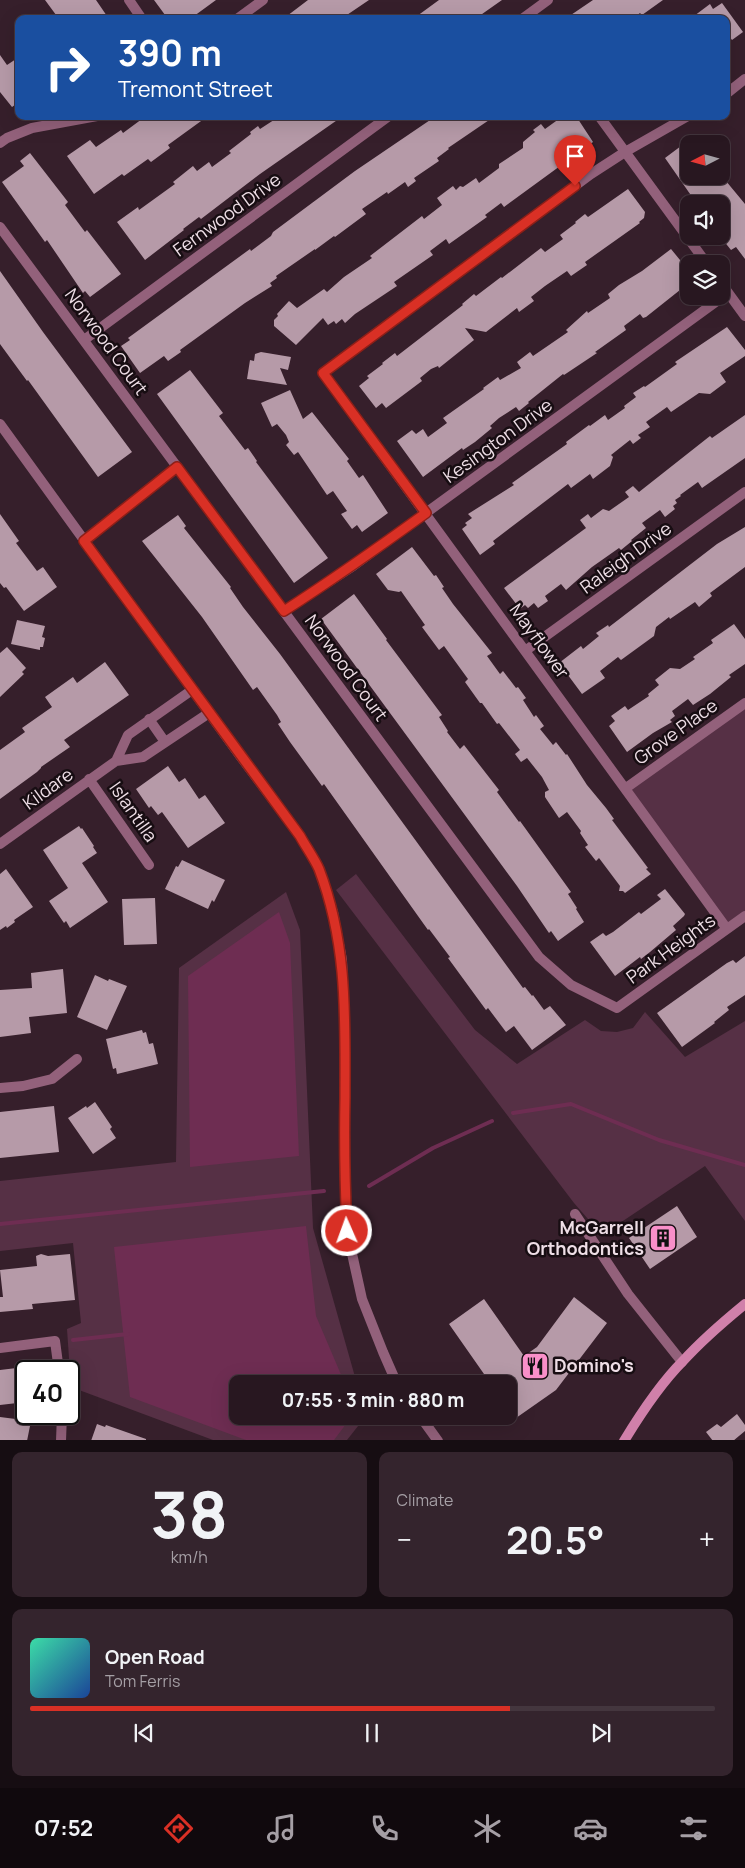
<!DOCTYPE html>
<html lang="en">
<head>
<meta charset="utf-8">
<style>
  body { margin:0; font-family:Manrope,sans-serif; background:#34242d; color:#f1f3f6; height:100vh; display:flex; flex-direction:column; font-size:19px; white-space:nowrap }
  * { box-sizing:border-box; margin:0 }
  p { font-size:16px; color:#a59fa5 }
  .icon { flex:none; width:28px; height:28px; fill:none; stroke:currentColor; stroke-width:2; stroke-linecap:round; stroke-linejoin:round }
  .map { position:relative; height:1440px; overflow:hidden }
  .panel { display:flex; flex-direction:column; gap:12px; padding:12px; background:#160d12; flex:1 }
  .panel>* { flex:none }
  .guide { position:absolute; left:15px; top:15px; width:715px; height:105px; border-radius:10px; box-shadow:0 5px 20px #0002,0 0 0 1px #44363e; background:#1a4fa0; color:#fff; overflow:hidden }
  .needle { width:32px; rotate:264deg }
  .controls { position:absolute; left:680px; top:135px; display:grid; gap:10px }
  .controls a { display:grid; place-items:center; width:50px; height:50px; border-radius:10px; background:#281720; box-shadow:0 5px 20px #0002,0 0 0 1px #44363e; font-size:25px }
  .speed { position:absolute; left:15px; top:1360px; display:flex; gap:10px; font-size:25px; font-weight:700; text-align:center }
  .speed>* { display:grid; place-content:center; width:65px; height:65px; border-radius:50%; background:#281720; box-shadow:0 5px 20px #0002,0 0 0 1px #44363e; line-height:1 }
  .speed .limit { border:2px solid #111; border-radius:8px; background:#fff; color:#111 }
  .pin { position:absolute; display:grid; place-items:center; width:42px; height:42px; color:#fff; margin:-51px -21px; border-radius:50% 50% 50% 0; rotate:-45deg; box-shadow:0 0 5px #0007 }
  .pin .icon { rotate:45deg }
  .me { position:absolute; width:55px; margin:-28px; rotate:358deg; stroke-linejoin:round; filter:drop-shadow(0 0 4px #0008) }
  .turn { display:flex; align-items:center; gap:18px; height:105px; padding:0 20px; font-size:22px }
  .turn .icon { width:65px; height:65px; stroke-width:2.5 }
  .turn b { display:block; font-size:35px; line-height:42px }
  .big { font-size:38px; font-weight:700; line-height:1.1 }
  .panel .card { flex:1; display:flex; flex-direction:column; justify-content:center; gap:8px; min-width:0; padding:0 18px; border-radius:10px; background:#34242d }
  .panel .dial { align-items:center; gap:0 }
  .dial b { font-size:65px; line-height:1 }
  .song { display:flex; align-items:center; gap:15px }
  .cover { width:60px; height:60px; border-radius:8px; background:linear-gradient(135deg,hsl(160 70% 55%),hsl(220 70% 35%)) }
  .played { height:5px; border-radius:2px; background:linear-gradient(90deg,#d93025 70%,#44363e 70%) }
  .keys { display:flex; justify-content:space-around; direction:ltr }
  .heat { display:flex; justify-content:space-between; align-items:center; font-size:28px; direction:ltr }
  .panel .tiles { flex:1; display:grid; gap:12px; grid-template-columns:1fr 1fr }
  .card:last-child { grid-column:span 2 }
  .trip { position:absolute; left:229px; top:1375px; width:288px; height:50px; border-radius:10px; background:#281720; box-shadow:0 5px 20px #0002,0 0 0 1px #44363e; font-weight:700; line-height:50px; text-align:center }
  .tabs { display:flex; height:80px; justify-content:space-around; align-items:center; background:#10090d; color:#a59fa5 }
  .tabs .icon { width:35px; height:35px }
  .tabs .selected { color:#d93025 }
  .tabs b { font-size:22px; color:#f1f3f6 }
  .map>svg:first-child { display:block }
  .green { fill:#563045 }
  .water { fill:#6e2d52 }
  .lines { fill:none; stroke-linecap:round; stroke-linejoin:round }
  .stream { stroke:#6e2d52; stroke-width:4 }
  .building { fill:#b69aa8 }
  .minor { stroke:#93617b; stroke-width:10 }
  .tertiary { stroke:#93617b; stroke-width:10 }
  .secondary { stroke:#d080aa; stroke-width:10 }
  .route-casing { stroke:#8d1f18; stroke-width:12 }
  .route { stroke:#d93025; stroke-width:9 }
  .labels { text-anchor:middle; stroke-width:5; stroke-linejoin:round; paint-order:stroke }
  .street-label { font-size:18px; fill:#eedee6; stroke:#170d12 }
  .poi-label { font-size:18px; font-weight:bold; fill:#eedee6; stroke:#170d12; text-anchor:end }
</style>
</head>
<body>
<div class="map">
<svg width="745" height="1441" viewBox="0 0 745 1441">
  <rect width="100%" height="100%" fill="#361f2b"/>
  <path class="green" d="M 745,703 L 745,916 L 727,929 L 626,788 Z
    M 356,874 L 475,1030 L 517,1064 L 585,1020 L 601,1031 L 617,1032 L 633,1028 L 645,1012 L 685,1057 L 745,1021 L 745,1221 L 705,1166 L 602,1235 L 574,1203 L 336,890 Z
    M 286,892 L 300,930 L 313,1228 L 357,1384 L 238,1384 L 238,1416 L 366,1416 L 347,1440 L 213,1440 L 71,1387 L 67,1329 L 81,1323 L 73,1243 L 0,1251 L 0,1181 L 176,1162 L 179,968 Z"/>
  <path class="water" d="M 279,912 L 290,943 L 299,1156 L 190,1167 L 188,976 Z
    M 306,1226 L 316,1316 L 345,1384 L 238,1384 L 238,1416 L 352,1416 L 334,1440 L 246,1440 L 130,1397 L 114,1247 Z"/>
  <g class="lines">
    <path class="stream" d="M 513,1113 L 571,1104 L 659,1140 L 745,1165
      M 369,1186 L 433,1148 L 492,1121
      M 0,1224 L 324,1191
      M 73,1340 L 128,1334"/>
  </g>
  <path class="building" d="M 45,0 L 96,0 L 109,19 L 59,19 Z
    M 154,0 L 216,0 L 190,19 L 168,19 Z
    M 308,0 L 369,0 L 341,19 L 283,19 Z
    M 439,0 L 502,0 L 475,19 L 413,19 Z
    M 593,0 L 663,0 L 642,15 L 640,13 L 632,19 L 565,19 Z
    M 722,3 L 743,32 L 732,40 L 726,32 L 726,19 L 690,19 L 710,4 L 713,9 Z
    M 0,55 L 7,65 L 19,57 L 19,102 L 12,107 L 0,92 Z
    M 146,116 L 208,116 L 168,145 L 170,148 L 151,162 L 148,159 L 124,176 L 122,174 L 94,194 L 67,156 L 90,140 L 96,147 L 121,130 L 123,133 Z
    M 280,116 L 343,116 L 260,174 L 201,219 L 199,217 L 183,229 L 184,230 L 145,260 L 117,222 L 138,207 L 139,210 L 175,184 L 173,182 L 193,166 L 197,171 L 209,162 L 212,167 L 231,153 L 229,151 L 251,134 L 250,132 L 258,126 L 260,129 Z
    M 436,116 L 495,116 L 448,148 L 449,149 L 437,158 L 439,161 L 414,178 L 416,181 L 408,187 L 405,182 L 388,194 L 387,192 L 362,209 L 366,214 L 335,237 L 334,236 L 315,250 L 315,249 L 276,276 L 277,278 L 270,283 L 272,286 L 245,303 L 180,350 L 181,352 L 168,361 L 164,356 L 140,373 L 121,346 L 130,340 L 128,338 L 250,249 L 251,251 L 271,236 L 273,232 L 355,171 Z
    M 563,116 L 576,116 L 593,142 L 504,207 L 501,203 L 485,215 L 487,217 L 449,244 L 446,239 L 430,251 L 433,255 L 394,282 L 397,286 L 355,314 L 345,323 L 342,319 L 336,324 L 334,321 L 328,325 L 323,318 L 296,345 L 274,326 L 274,320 L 278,316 L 277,314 L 289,301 L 297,308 L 324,289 L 327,292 L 344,277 L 372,258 L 370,256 L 422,216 L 424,219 L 442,205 L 437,198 L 453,186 L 456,190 L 460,186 L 463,187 L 476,178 L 479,183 L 499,168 L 499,164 L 523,148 L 523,142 L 535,132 L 533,130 L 541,124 L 545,129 Z
    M 689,140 L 689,176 L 720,176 L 721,178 L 721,175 L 745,204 L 745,259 L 736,247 L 731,250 L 723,240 L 727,237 L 721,229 L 721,204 L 697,204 L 665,158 Z
    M 30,153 L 68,202 L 65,205 L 85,232 L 87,230 L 121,274 L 90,297 L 85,291 L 83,293 L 47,240 L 45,242 L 2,182 L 24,166 L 20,161 Z
    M 628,189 L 645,212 L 644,218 L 639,222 L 640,223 L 585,262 L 587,265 L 571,276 L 567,271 L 545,286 L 531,297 L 534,301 L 519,312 L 517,308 L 486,332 L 465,328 L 474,340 L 439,368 L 438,366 L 431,369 L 420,378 L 422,381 L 386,408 L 382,403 L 376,408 L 359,386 L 369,378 L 367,376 L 383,364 L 382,363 L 395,353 L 397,356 L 463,305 L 462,304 L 474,294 L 476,296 L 501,277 L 502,278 L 541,248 L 545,252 L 563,239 L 560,235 L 576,223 L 575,222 L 585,214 L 588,217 Z
    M 671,249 L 689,271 L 689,282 L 679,289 L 680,290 L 646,317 L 643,318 L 640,314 L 624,326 L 626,330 L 595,352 L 597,353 L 564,375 L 563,374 L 528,402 L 529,403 L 519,411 L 516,407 L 499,418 L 490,426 L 492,428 L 475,442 L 463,450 L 462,448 L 423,477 L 397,441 L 412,430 L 416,434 L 423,429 L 428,437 L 447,423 L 443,418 L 484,389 L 483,388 L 498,377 L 500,380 L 521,368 L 517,362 L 530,352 L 533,356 L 568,332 L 566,330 L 587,311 L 588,313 L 610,298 L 608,294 L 619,285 L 642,271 Z
    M 0,271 L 43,332 L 132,452 L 98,477 L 28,380 L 27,381 L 0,344 Z
    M 727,327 L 745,350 L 745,356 L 720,373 L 726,382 L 710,394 L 699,393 L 671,412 L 667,407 L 646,422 L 650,427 L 638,435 L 641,438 L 633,444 L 630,440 L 611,455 L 613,457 L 610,466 L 593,479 L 590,474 L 571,488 L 568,484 L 493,541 L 495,544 L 480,555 L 462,529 L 467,525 L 465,523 L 472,518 L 468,514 L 514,485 L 512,483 L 567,444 L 566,442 L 589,425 L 590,426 L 605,415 L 608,420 L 625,408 L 624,406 L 636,397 L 633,393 L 644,386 L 645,387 L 677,364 L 675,362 Z
    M 261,352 L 291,357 L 288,370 L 280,368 L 287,385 L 247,379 L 250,360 L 254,361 L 255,354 Z
    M 190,370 L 223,413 L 219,416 L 245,450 L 248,448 L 257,461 L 256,462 L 328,558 L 294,583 L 157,394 Z
    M 290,390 L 303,419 L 312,412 L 349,459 L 347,461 L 359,478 L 363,475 L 388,513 L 362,532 L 357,525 L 352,529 L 341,514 L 347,511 L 333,491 L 327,495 L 298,452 L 294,455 L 286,445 L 289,442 L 286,435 L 277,424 L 272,427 L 261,403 Z
    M 745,415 L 745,458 L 702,488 L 698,482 L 680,495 L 681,496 L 675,500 L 677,503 L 673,506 L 675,509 L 665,517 L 660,510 L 642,523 L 646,528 L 631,540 L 632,541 L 621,550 L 619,548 L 592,567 L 566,590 L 561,584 L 545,596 L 548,601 L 538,608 L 534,603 L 528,608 L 525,605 L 520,609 L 504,588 L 586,528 L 580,520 L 588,514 L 591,518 L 603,509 L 609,511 L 629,497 L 625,492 L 633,486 L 639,492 L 710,436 L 712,438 Z
    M 0,514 L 19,541 L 16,543 L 37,571 L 43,567 L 57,587 L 24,611 L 6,587 L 4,588 L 0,583 Z
    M 178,515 L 186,526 L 184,528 L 231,587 L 230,588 L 243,607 L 280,654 L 523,988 L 525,987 L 532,996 L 533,995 L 544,1010 L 550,1006 L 566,1025 L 532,1050 L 514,1026 L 506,1032 L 488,1008 L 486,1010 L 448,958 L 450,957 L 429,929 L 428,930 L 418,916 L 324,784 L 322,786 L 290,742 L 278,724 L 281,722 L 277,715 L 257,687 L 253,690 L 202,617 L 142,541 Z
    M 745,527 L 745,567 L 710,593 L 712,596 L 699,607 L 695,602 L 670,619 L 669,617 L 656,627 L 654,636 L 621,660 L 618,657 L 600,671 L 605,678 L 582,694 L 559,663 L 581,646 L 583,649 L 599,636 L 596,633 L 608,625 L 609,627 L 717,544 Z
    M 412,547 L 434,576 L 436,575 L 444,587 L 442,588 L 453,604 L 492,653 L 487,656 L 500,674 L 503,671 L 516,688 L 518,687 L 526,698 L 523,700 L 534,717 L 536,715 L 544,726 L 540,729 L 553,745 L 556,742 L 566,755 L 567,754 L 587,785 L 606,808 L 614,819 L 612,820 L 648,868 L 646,869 L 651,874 L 625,893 L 623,891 L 619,891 L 620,886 L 599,858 L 596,861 L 585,847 L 588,845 L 580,833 L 581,831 L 567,812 L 559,818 L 545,797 L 545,792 L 549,790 L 542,777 L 527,758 L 521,762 L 515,754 L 520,750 L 499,723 L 497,724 L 482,703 L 480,703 L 465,682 L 468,679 L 444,646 L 439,650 L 422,627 L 425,625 L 401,591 L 399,592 L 388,590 L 376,574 Z
    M 354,594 L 387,639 L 386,640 L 442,715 L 439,717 L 448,731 L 447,732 L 460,749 L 464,745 L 499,790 L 497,792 L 519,822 L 520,821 L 571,892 L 568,894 L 577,908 L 576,909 L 584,922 L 558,941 L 551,931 L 549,933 L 517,886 L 321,619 Z
    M 17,620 L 45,626 L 42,637 L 45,638 L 43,647 L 40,647 L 40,650 L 11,644 Z
    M 734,624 L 745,639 L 745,664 L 729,675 L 731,677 L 710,694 L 693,705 L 688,699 L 672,711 L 675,716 L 670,720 L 672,722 L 653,733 L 627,752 L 609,726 L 615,721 L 611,716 L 625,706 L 628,710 L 649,696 L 648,694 L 659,685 L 655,680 L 670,668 L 680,669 L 695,659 L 693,657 L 713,643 L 711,640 Z
    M 7,647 L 26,668 L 22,672 L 24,674 L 0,697 L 0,653 Z
    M 105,662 L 129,695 L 64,740 L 70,747 L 41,767 L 41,768 L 37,772 L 0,799 L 0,750 L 25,732 L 22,728 L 52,707 L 45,697 L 73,677 L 77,683 Z
    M 168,766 L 179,782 L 185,778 L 199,799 L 205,795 L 225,823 L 188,848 L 162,812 L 158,815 L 151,806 L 149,808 L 136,789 Z
    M 79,826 L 81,829 L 82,828 L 94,846 L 93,847 L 97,853 L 82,863 L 108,902 L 70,928 L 66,921 L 64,923 L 49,901 L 68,888 L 43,850 Z
    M 182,860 L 225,880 L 214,902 L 212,900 L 208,909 L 165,889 L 176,866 L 178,867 Z
    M 6,869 L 33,907 L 14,920 L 15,922 L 7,928 L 6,926 L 0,930 L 0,874 Z
    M 665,889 L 685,914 L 684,916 L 673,926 L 676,930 L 650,952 L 641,959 L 640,957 L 615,976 L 590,942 L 603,933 L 606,936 L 613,932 L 639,912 L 641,914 L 661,899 L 657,895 Z
    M 155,898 L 157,944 L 124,945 L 122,899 Z
    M 745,956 L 745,995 L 727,1007 L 729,1010 L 714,1022 L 715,1023 L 682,1047 L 657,1013 L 727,963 L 733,960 L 736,963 Z
    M 63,969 L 67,1013 L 29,1017 L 31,1033 L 0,1037 L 0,990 L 32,988 L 31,973 Z
    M 95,975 L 108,981 L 109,979 L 127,986 L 107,1030 L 77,1017 Z
    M 142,1030 L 143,1033 L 146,1032 L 149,1044 L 153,1043 L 158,1064 L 117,1074 L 116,1068 L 113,1069 L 106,1039 Z
    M 95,1102 L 112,1127 L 110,1129 L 116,1138 L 93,1154 L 68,1118 L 86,1106 L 87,1108 Z
    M 54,1106 L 59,1152 L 0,1158 L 0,1112 Z
    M 677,1206 L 697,1237 L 650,1269 L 629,1238 Z
    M 41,1254 L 48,1256 L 70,1254 L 75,1300 L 32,1304 L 33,1309 L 0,1312 L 0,1297 L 3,1297 L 0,1270 L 37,1266 L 36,1256 Z
    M 574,1297 L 607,1323 L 556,1390 L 516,1418 L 508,1407 L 508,1384 L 491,1384 L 449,1324 L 484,1299 L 524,1356 L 537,1347 Z
    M 25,1367 L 26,1402 L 0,1405 L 0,1370 Z
    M 737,1414 L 745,1425 L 745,1431 L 733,1441 L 713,1441 L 706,1432 L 717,1424 L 721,1427 Z
    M 0,1417 L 31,1421 L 27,1441 L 0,1441 Z
    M 97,1424 L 105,1427 L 106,1425 L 146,1439 L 146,1441 L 91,1441 Z"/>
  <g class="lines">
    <path class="minor" d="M 129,0 L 142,19
      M 237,19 L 263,0
      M 522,19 L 548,0
      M 726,94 L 745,79
      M 599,116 L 707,264
      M 688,116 L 625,152 L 591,174 L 323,373 L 727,929
      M 0,143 L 7,138 L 32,128 L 97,116
      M 0,227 L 539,957 L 571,985 L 617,1008 L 745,916
      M 721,283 L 745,316
      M 84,340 L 389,116
      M 84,541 L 177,467
      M 284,611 L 353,566 L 728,293
      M 525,651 L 745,492
      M 149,719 L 165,742
      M 116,761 L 128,735 L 192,690
      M 89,779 L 149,865
      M 626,788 L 745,703
      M 0,844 L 116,761 L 143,757 L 209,713
      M 0,1088 L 23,1086 L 52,1079 L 77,1059
      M 575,1214 L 628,1294 L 682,1362
      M 0,1348 L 55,1341 L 59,1371
      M 61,1441 L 62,1414"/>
    <path class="tertiary" d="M 0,424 L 241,757 L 300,836 L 318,867 L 333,912 L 342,960 L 345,1028 L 344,1155 L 347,1231 L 362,1299 L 383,1352 L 397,1384
      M 420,1416 L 438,1441"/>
    <path class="secondary" d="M 624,1441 C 641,1413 660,1384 683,1361 C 702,1340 723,1322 745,1304"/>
  </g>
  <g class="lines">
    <g class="route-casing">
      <path id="route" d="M 347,1231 C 345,1187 344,1142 345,1098 C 345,1018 348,945 319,869 C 314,858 306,847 300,836 L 84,541 L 177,467 L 284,611 C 332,580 379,547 426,513 L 323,373 L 575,186"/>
    </g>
    <use href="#route" class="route"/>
  </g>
  <defs>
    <g id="building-square" transform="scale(1.4375)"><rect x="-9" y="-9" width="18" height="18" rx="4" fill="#f98fc9" stroke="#170d12"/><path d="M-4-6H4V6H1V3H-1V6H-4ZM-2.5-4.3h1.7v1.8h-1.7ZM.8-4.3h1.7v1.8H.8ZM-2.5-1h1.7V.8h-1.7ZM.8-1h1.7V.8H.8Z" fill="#111"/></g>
    <g id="restaurant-square" transform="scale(1.4375)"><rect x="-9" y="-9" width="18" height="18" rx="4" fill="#f98fc9" stroke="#170d12"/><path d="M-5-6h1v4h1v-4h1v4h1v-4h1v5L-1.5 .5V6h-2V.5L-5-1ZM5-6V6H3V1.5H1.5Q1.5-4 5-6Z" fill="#111"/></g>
  </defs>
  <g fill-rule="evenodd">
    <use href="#building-square" x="663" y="1238"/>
    <use href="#restaurant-square" x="535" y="1366"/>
  </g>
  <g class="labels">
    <g class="street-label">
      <text transform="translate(227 215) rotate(-36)" y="6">Fernwood Drive</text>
      <text transform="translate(106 342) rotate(54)" y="6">Norwood Court</text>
      <text transform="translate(498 441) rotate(-36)" y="6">Kesington Drive</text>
      <text transform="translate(626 558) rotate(-36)" y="6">Raleigh Drive</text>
      <text transform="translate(539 641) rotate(54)" y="6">Mayflower</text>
      <text transform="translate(346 668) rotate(54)" y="6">Norwood Court</text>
      <text transform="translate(676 732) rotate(-36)" y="6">Grove Place</text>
      <text transform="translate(48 789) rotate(-36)" y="6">Kildare</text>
      <text transform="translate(133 812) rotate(55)" y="6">Islantilla</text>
      <text transform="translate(671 949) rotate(-36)" y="6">Park Heights</text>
    </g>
    <g class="poi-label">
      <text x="644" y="1234">McGarrell<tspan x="644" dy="21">Orthodontics</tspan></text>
      <text x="554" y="1372" text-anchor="start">Domino's</text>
    </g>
  </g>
</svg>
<div class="controls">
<a><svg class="needle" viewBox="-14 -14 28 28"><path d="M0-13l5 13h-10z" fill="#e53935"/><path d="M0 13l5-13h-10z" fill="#a59fa5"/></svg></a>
<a><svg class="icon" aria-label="sound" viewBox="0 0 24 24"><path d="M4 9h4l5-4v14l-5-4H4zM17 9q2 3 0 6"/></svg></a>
<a><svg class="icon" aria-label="layers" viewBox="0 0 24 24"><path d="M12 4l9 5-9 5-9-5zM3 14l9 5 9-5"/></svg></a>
</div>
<div class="speed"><div class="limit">40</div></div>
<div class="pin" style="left:575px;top:186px;background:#d93025"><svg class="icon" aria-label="arrive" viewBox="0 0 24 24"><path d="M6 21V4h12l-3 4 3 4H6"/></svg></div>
<svg class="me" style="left:347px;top:1231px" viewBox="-20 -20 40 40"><circle r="17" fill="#d93025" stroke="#fff" stroke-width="3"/><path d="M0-11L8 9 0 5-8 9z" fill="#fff"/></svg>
<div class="trip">07:55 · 3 min · 880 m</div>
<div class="guide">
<div class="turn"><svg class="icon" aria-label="right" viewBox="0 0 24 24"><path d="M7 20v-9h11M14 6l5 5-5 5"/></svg><div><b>390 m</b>Tremont Street</div></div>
</div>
</div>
<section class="panel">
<div class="tiles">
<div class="card dial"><b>38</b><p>km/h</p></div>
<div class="card"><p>Climate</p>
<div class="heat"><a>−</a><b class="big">20.5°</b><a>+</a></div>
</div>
<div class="card">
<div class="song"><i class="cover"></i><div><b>Open Road</b><p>Tom Ferris</p></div></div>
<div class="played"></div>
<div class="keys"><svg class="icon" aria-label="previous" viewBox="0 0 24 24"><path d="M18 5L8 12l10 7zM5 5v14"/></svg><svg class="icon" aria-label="pause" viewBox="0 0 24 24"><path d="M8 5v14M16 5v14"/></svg><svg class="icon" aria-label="next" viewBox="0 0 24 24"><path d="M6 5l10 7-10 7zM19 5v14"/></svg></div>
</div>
</div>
</section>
<nav class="tabs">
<b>07:52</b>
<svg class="icon selected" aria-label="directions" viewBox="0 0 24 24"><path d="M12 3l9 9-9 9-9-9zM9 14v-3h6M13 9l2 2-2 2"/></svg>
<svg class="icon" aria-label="music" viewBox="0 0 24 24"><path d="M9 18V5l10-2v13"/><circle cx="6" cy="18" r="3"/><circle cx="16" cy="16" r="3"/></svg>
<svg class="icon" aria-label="phone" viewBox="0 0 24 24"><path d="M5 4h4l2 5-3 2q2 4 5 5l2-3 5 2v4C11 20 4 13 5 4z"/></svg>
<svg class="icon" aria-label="climate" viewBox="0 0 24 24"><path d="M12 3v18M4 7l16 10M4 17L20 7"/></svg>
<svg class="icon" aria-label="car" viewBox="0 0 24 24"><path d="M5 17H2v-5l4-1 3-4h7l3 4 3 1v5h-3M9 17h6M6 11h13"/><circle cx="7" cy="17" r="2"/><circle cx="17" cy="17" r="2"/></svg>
<svg class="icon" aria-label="filters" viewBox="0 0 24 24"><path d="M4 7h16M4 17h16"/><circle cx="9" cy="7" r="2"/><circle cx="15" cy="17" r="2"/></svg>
</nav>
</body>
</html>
